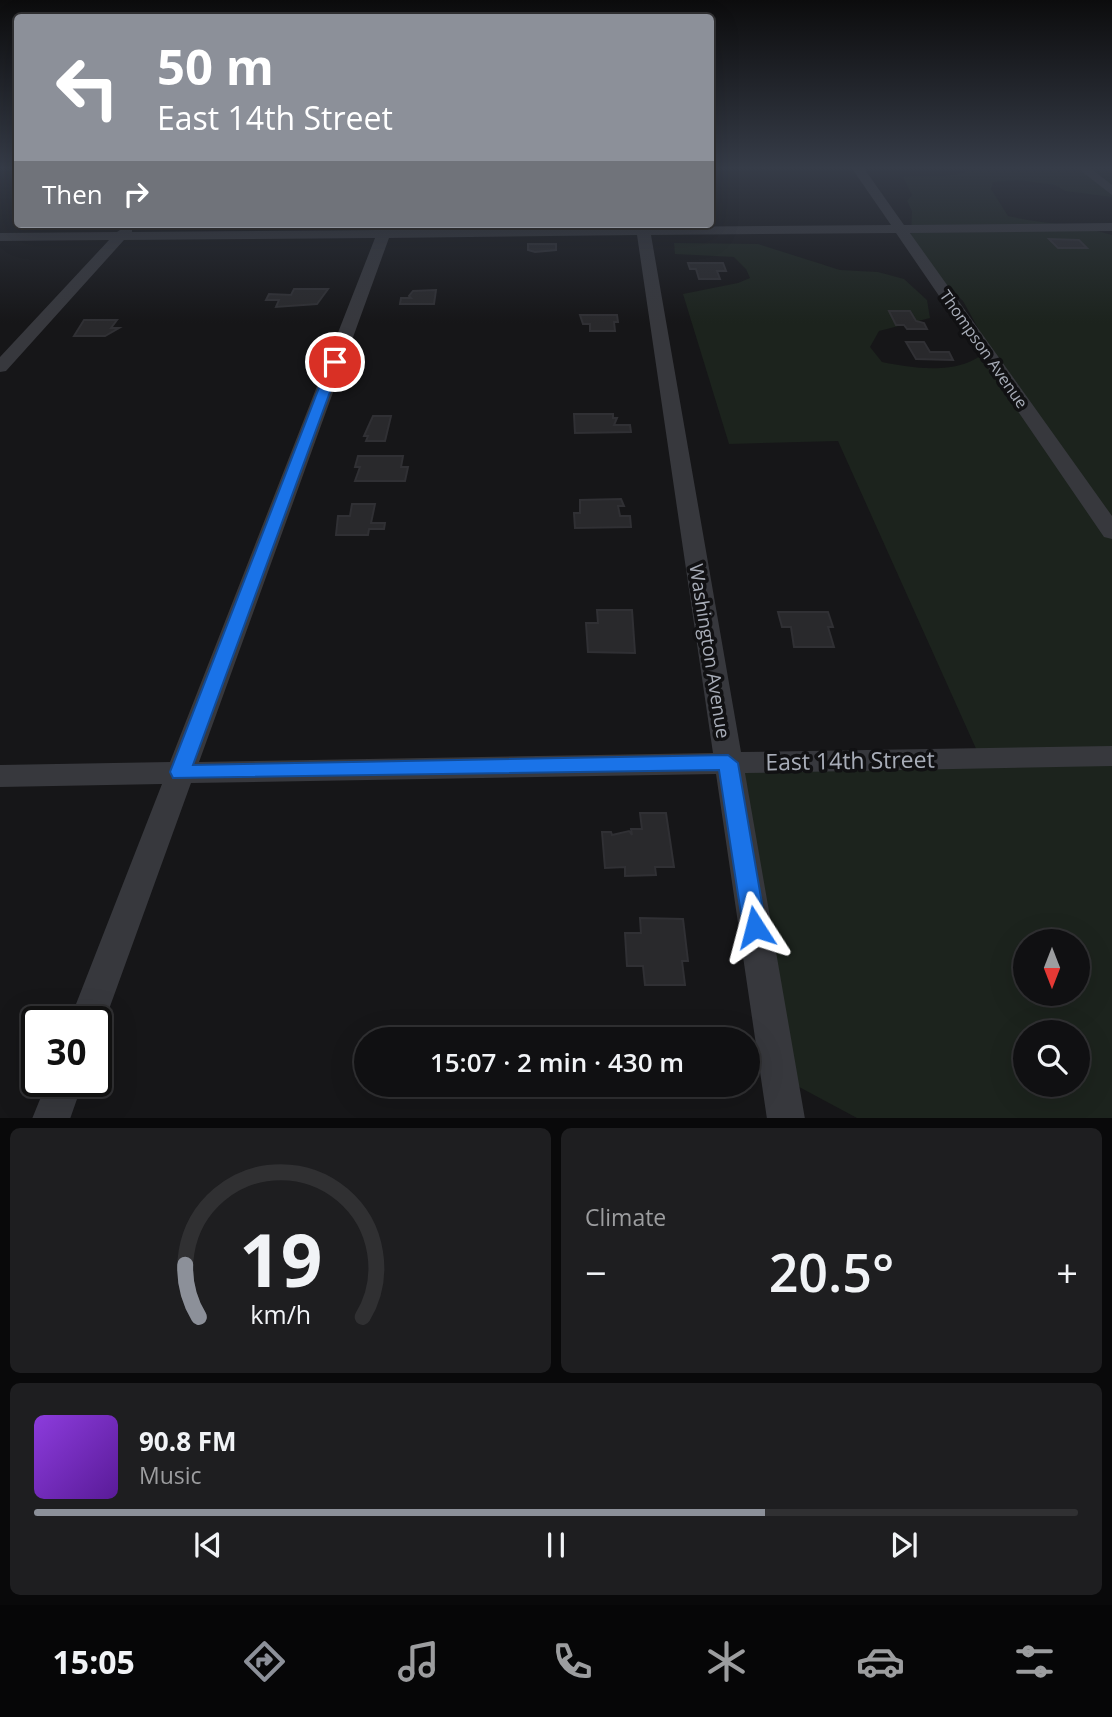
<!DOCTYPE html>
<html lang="en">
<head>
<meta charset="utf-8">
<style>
  body { margin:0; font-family:"Open Sans",sans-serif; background:#1e1e20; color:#f1f3f6; height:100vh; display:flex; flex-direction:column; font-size:26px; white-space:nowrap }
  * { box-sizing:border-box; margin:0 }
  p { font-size:23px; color:#9c9d9f }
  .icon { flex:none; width:38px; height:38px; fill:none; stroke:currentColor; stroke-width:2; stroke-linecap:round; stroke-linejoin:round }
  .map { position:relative; height:1118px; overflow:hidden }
  .panel { display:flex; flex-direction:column; gap:10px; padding:10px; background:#09090a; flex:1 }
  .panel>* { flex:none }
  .top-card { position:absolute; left:14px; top:14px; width:700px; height:214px; border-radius:7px; box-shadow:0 7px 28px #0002,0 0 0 2px #303032; background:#8c9099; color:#fff; overflow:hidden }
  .needle { width:46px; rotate:180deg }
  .buttons { position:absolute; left:1013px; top:929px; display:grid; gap:14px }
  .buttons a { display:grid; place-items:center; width:77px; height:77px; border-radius:50%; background:#101012; box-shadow:0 7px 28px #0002,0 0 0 2px #303032; font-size:35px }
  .speed { position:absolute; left:21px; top:1006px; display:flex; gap:14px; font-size:35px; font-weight:700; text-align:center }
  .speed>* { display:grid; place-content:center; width:91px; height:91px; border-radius:50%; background:#101012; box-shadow:0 7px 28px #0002,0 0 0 2px #303032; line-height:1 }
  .speed .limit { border:4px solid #111; border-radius:10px; background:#fff; color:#111 }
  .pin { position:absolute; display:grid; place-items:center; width:60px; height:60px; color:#fff; margin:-30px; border:4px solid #fff; border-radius:50%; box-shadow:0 2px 7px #0007 }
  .me { position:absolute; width:77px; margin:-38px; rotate:351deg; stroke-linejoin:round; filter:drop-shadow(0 0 5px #0008) }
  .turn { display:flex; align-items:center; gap:24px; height:147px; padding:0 28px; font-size:32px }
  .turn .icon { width:91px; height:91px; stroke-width:2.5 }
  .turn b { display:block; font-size:49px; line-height:60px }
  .then { display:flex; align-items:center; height:66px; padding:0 28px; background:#0003; gap:14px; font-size:26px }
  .big { font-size:52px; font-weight:600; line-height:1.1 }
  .panel .widget { flex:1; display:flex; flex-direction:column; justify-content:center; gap:10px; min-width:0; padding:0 24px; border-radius:10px; background:#1e1e20 }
  .panel .dial { align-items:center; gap:0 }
  .dial svg { height:182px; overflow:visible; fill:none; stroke:#303032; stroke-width:7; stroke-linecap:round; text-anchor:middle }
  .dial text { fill:#f1f3f6; stroke:none }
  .song { display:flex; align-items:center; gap:21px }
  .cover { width:84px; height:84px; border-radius:10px; background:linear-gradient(135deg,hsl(270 70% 55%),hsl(270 70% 35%)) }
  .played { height:7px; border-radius:4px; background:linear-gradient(90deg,#8c9099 70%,#303032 70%) }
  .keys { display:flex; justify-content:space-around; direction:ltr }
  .heat { display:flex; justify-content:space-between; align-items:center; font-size:38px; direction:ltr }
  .panel .tiles { flex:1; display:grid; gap:10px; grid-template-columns:1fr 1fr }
  .widget:last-child { grid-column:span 2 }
  .trip { position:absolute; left:354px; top:1027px; width:406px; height:70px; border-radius:35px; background:#101012; box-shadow:0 7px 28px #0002,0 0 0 2px #303032; font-weight:600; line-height:70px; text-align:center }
  .menu { display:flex; height:112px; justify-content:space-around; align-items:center; background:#060607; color:#9c9d9f }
  .menu .icon { width:49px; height:49px }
  .menu .on { color:#8c9099 }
  .menu b { font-size:32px; color:#f1f3f6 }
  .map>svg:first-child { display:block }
  .green { fill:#1c231d; fill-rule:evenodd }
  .building { fill:#29292c; stroke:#303034; stroke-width:2 }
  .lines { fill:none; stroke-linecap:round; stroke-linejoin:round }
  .minor { fill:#37383d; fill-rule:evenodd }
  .route { fill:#1a73e8; stroke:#114b97; stroke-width:2 }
  .labels { text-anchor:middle; stroke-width:7; stroke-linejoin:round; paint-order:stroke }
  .far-street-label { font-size:16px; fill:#a8adb8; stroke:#111113 }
  .street-label { font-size:19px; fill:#a8adb8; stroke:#111113 }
  .near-street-label { font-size:23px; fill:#a8adb8; stroke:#111113 }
</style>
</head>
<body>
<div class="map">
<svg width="1112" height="1119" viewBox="0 0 1112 1119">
  <rect width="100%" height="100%" fill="#161618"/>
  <path class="green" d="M 973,167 L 1112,167 L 1112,197 L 1065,191 L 1055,185 L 1018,180 L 993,182 L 991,189 L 1008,216 C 1043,224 1077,224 1112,235 L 1112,1118 L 857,1118 L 788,1081 L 732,755 L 982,762 L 838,441 L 729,444 L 683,294 L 738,283 L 750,278 L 746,269 L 734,257 L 675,254 L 674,243 L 758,244 L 840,270 L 878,272 L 904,279 L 927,300 L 930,318 L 879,331 L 870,347 L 882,362 C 916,369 964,376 989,348 L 963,301 L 936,275 L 920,252 L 911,235 L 912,211 L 907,201 L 912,195 L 903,177 C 923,173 959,181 973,167 ZM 1026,942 L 1078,942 L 1078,994 L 1026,994 ZM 1026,1032 L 1078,1032 L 1078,1085 L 1026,1085 Z"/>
  <path class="building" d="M 1049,239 L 1079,240 L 1087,248 L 1058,248 Z
    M 528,244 L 556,244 L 556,250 L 535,252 L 528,250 Z
    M 688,263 L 723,263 L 726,271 L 717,271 L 720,279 L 699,279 L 696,269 L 690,269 Z
    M 294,289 L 328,289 L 317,304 L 276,307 L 279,300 L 266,300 L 269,294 L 291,295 Z
    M 436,290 L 434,304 L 400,304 L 401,298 L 411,298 L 409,296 L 413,291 Z
    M 889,311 L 910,311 L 916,321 L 924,323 L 927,329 L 907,329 L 904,325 L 896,325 Z
    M 580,315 L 617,315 L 618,322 L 614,322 L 615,331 L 590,331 L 590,324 L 583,324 Z
    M 84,320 L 117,320 L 111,328 L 119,328 L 105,336 L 74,336 Z
    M 906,342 L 924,342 L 930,352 L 949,352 L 953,360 L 916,359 Z
    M 574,414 L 613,414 L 613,418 L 617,418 L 614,425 L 630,425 L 631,432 L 575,433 Z
    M 373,416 L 391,416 L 385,441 L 366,441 L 368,436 L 364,436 Z
    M 358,456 L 403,456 L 401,467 L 408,467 L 405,481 L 355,481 L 360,467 L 355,467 Z
    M 621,499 L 624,506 L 618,506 L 620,516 L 630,516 L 631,527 L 575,528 L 574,513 L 580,513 L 580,500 Z
    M 352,504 L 375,504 L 371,523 L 385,523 L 384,529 L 369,529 L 368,535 L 336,535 L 338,516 L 350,516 Z
    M 597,610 L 632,610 L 635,653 L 588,652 L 586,623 L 598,623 Z
    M 778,612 L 828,612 L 833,627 L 828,627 L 834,647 L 794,647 L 791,627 L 782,627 Z
    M 640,813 L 666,813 L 674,867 L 655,867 L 656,875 L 625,876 L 625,867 L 605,868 L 602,832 L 611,832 L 612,835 L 629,831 L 632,835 L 631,829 L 642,829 Z
    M 640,918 L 683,919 L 688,961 L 682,961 L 685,985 L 645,985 L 643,966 L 627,966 L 625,933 L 641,933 Z"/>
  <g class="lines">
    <path class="minor" d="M 851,167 L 863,167 L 904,225 L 1112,223 L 1112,231 L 910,233 L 1112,516 L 1112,539 L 1104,537 L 896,233 L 651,235 L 741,752 L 1112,746 L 1112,766 L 745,773 L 805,1119 L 767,1119 L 716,774 L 191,783 L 100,1034 L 96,1035 L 96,1022 L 69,1022 L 162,784 L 0,787 L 0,765 L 170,762 L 375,238 L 124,240 L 6,371 L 0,372 L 0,357 L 109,240 L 0,241 L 0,233 L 117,232 L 127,225 L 132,226 L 132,232 L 378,230 L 380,224 L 394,224 L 392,229 L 636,227 L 635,224 L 649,224 L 649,227 L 891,225 ZM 637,235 L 713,753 L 199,762 L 389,238 Z
      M 1076,167 L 1089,167 L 1112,185 L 1112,195 Z
      M 47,1082 L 83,1082 L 70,1119 L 32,1119 Z"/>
  </g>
  <linearGradient id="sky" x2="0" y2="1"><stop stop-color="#0c0c0d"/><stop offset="0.52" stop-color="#363c48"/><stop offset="1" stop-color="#363c48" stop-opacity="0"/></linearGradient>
  <rect width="1112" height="323" fill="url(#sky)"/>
  <path class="route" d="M 335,358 L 341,362 L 193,765 L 728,755 L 738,763 L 766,927 L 763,934 L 755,937 L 746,934 L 743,927 L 719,770 L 173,778 L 170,772 L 329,362 Z"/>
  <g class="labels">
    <g class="far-street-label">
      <text transform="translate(984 349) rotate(55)" y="6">Thompson Avenue</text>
    </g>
    <g class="street-label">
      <text transform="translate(710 651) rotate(81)" y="7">Washington Avenue</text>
    </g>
    <g class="near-street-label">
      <text transform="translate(850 761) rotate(-1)" y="8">East 14th Street</text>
    </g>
  </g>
</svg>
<div class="buttons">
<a><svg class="needle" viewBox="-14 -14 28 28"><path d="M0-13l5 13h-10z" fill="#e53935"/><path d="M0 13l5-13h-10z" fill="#9c9d9f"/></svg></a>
<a><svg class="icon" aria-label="search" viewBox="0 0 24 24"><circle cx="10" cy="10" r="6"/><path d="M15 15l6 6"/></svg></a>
</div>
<div class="speed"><div class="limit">30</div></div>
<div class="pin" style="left:335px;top:362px;background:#d93025"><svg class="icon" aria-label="arrive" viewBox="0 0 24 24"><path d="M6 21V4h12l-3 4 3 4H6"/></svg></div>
<svg class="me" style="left:755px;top:927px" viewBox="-20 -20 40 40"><path d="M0-17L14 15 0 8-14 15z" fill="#1a73e8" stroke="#fff" stroke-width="4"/></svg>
<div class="trip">15:07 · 2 min · 430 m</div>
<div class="top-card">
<div class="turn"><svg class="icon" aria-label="left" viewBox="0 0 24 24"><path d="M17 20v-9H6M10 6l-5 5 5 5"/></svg><div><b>50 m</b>East 14th Street</div></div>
<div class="then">Then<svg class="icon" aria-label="right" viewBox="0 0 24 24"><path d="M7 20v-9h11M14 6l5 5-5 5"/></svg></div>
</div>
</div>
<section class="panel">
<div class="tiles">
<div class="widget dial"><svg viewBox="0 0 100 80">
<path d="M14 69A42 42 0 1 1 86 69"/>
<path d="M14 69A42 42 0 0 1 8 46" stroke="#8c9099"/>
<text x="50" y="56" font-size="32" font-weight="700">19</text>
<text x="50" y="72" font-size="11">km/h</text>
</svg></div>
<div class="widget"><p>Climate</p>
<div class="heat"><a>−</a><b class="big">20.5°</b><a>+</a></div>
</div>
<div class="widget">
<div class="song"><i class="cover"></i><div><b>90.8 FM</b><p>Music</p></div></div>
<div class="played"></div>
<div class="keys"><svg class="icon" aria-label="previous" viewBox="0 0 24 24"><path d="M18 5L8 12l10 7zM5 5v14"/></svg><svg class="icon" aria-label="pause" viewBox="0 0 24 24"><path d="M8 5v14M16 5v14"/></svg><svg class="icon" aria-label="next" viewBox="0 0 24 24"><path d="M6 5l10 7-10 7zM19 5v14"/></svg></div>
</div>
</div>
</section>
<nav class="menu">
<b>15:05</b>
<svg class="icon on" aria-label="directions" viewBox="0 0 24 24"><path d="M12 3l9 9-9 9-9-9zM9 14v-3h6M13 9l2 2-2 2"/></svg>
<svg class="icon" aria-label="music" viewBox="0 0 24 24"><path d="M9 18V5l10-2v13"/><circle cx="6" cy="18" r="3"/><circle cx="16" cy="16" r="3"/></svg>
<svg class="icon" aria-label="phone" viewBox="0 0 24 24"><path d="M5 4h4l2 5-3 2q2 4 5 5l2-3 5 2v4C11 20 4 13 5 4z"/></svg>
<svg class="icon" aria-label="climate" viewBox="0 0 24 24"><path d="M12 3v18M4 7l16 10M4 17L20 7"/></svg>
<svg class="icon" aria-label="car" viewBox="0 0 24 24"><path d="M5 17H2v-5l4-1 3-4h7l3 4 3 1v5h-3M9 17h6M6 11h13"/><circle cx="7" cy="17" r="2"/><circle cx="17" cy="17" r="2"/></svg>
<svg class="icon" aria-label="filters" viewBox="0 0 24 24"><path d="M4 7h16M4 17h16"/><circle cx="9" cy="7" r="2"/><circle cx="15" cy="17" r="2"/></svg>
</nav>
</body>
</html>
